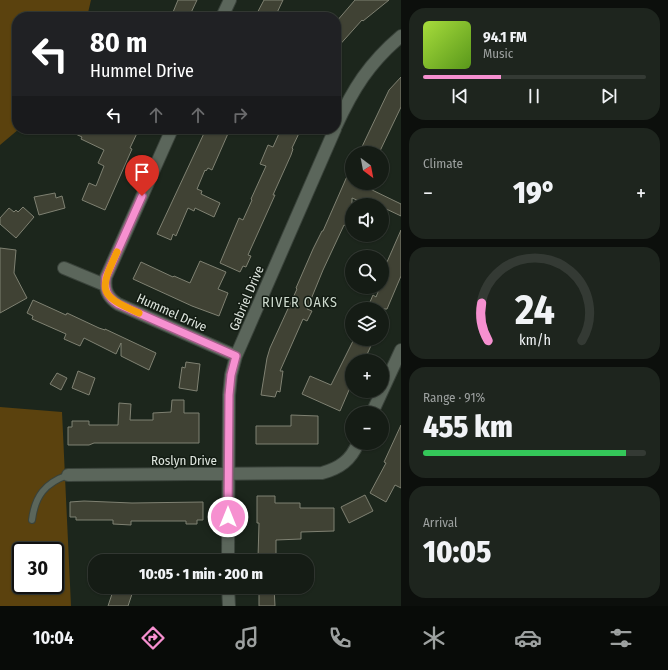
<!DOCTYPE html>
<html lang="en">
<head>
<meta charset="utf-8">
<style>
  body { margin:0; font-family:"Fira Sans Condensed",sans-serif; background:#1e251e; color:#f1f3f6; height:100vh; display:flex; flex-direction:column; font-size:15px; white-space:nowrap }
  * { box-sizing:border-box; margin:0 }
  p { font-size:13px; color:#9da1a0 }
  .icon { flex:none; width:22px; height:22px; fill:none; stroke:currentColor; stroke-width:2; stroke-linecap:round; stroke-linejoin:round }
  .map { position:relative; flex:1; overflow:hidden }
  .drawer { display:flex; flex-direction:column; gap:8px; padding:8px; background:#0c0f0c; width:267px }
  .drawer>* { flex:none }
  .guide { position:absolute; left:12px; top:12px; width:329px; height:122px; border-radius:16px; box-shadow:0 1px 3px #0004,0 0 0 1px #343a34; background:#202124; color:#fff; overflow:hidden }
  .needle { width:26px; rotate:148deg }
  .buttons { position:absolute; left:345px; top:146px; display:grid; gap:8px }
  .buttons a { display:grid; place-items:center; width:44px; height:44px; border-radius:50%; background:#151c15; box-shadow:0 1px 3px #0004,0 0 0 1px #343a34; font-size:20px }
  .speed { position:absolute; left:12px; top:542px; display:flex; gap:8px; font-size:20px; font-weight:700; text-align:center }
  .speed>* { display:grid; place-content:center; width:52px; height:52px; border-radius:50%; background:#151c15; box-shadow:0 1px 3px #0004,0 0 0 1px #343a34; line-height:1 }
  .speed .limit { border:2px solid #111; border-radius:6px; background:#fff; color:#111 }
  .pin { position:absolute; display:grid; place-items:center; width:34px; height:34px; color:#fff; margin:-41px -17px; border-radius:50% 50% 50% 0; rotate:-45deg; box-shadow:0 0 4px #0007 }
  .pin .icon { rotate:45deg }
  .me { position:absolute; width:44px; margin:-22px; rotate:0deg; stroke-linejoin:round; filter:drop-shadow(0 0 3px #0008) }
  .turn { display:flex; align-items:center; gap:14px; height:84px; padding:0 12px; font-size:18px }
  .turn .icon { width:52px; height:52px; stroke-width:2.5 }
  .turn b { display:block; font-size:28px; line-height:34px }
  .lanes { display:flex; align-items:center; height:38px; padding:0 12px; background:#0003; justify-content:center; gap:20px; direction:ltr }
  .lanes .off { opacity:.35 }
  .big { font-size:30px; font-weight:800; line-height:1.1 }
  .drawer .widget { flex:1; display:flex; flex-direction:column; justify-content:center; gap:6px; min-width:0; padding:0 14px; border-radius:16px; background:#1e251e }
  .drawer .dial { align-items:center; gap:0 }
  .dial svg { height:104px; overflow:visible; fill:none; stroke:#343a34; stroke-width:7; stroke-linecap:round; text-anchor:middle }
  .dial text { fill:#f1f3f6; stroke:none }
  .song { display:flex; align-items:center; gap:12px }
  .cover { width:48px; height:48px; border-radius:6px; background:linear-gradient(135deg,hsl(80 70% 55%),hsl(90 70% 35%)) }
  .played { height:4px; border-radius:2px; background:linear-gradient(90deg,#f690d0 35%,#343a34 35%) }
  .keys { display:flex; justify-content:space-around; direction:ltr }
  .heat { display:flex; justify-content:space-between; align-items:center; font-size:22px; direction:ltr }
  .charge { height:6px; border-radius:3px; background:linear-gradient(90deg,#34c759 91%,#343a34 0) }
  .trip { position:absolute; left:88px; top:554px; width:226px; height:40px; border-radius:16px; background:#151c15; box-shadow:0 1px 3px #0004,0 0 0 1px #343a34; font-weight:800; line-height:40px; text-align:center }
  .tab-bar { display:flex; height:64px; justify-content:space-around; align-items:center; background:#080b08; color:#9da1a0 }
  .tab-bar .icon { width:28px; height:28px }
  .tab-bar .active { color:#f690d0 }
  .tab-bar b { font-size:18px; color:#f1f3f6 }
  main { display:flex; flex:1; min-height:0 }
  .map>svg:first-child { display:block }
  .green { fill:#5b420e; fill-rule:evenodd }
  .building { fill:#404234; stroke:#7f8172 }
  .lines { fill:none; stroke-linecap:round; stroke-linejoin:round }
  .lane-casing { stroke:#3a433b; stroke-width:8 }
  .street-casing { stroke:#3a433b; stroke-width:14 }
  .lane { stroke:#5b665b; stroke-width:6 }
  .street { stroke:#5b665b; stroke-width:12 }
  .route-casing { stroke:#a05e87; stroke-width:10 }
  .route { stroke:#f690d0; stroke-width:7 }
  .slow { stroke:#f59e0b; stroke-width:7 }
  .labels { text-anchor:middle; stroke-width:3; stroke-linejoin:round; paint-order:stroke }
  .street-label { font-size:13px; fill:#dfe6df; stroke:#131c13 }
  .neighbourhood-label { font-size:14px; letter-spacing:1px; fill:#ccd9cd; stroke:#131c13 }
</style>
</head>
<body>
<main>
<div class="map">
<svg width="401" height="606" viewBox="0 0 401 606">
  <rect width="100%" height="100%" fill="#1c261c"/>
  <path class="green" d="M 0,0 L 91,0 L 87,17 L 17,17 L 17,129 L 19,129 L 0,145 Z
    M 0,407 L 62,412 L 71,606 L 0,606 ZM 21,551 L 55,551 L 55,585 L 21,585 Z"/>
  <path class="building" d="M 178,0 L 197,0 L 189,17 L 171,17 Z
    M 264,0 L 283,0 L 275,17 L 255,17 Z
    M 355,0 L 389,0 L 363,21 L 362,20 L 336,49 L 336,22 Z
    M 401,77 L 401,107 L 379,153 L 359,153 L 389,90 Z
    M 65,129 L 139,129 L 130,148 L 132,149 L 105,210 L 82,200 L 89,183 L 96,186 L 104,166 L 98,163 L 104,150 L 81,139 L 82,137 Z
    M 206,129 L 230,129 L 212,170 L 208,168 L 206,171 L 205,170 L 197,189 L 202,191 L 201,194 L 220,203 L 214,217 L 195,208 L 194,211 L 188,208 L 176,236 L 173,234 L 171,240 L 157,234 Z
    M 281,129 L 301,129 L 292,148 L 293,149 L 291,155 L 273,195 L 275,195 L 248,255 L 251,256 L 246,267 L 243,266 L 240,272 L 220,263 L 239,218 L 243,220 L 252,200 L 251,199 L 266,166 L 260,164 L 268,145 L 273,147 Z
    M 352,165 L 352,183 L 370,183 L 368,188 L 401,204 L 401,216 L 382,207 L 382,205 L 369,205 L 352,198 L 352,228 L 344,225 L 323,270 L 307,309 L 312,311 L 307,321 L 303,319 L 280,371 L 283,371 L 280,392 L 277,391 L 275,397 L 261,395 L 267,358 L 270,348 L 297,289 L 296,288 L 313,249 L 322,231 L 323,231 Z
    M 55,193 L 56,198 L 62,196 L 65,208 L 39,215 L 34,197 Z
    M 23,207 L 34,217 L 16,238 L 0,224 L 0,218 L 9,208 L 14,212 L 16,210 L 18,212 Z
    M 401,230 L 401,276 L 387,309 L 367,309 L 373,295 L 376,297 L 380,287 L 382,287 L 382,260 L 387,262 Z
    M 0,248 L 16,250 L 14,273 L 27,298 L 0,313 Z
    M 200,261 L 226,272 L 218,289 L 228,293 L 219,316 L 192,306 L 133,279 L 141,262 L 173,277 L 174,276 L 190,283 Z
    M 33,300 L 66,315 L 67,313 L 99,328 L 105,330 L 105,329 L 156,353 L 149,370 L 121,356 L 121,343 L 116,354 L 84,338 L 80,346 L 64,339 L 66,334 L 32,319 L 33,316 L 27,313 Z
    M 354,339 L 374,339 L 364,361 L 352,361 L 352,383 L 340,411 L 302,394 L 310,376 L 331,385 Z
    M 186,362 L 200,364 L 197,391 L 179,388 L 182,367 L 185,368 Z
    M 78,371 L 95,378 L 89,395 L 72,388 Z
    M 57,373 L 67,378 L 61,390 L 50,384 Z
    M 172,400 L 184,400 L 184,413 L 199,413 L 199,443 L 94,443 L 89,445 L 68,445 L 68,427 L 72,427 L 72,421 L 89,421 L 89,425 L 118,425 L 119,403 L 131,404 L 130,420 L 153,420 L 153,413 L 171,412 Z
    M 291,415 L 318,416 L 318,444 L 256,444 L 256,426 L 291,426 Z
    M 401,425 L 401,488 L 395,485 L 386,502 L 370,493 L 386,463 L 384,462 Z
    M 365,495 L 373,511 L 349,523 L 341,507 Z
    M 257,496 L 275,496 L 275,503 L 300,503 L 300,508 L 334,508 L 334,531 L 301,532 L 301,539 L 276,540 L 276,558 L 258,558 L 259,523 L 257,523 Z
    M 84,501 L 132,503 L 203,502 L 203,520 L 197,520 L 197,524 L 186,524 L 186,521 L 131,521 L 131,525 L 113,524 L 113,520 L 76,520 L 76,517 L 70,517 L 70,502 Z
    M 259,587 L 274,587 L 275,606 L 259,606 Z
    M 114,588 L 132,594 L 128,606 L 108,606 Z"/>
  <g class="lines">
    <g class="lane-casing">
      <path id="lane" d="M 32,520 C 35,496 45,483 68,475"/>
    </g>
    <g class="street-casing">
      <path id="street" d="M 222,17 L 230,0
        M 336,126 C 353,89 369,63 401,36
        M 172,129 L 106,277 C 104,289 107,297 118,304 L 236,356
        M 64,268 L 105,285
        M 372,413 L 401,350
        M 68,475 L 322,473 C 340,468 351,460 358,443
        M 228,561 L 229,395 L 231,375 L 236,356 L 335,129
        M 228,587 L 229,606"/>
    </g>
    <use href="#lane" class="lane"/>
    <use href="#street" class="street"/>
  </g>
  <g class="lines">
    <g class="route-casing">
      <path id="route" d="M 142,196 L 106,277 C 104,289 107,297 118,304 L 236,356 L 231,375 L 229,395 L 228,517"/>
    </g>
    <use href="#route" class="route"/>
    <path class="slow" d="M 117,252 C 99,291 98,295 139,313"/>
  </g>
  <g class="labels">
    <g class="street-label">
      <text transform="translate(246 298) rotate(-67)" y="5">Gabriel Drive</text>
      <text transform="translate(172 312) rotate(24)" y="5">Hummel Drive</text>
      <text x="184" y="465">Roslyn Drive</text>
    </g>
    <g class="neighbourhood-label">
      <text x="300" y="307">RIVER OAKS</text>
    </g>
  </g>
</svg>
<div class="buttons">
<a><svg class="needle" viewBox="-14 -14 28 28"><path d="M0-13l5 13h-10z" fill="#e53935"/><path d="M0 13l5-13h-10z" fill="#9da1a0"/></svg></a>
<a><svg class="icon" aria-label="sound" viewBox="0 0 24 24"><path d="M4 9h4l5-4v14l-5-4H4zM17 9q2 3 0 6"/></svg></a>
<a><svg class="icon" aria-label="search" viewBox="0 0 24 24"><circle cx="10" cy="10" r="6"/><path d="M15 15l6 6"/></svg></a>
<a><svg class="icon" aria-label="layers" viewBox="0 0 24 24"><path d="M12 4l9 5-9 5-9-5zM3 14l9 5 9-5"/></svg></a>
<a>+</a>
<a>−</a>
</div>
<div class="speed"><div class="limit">30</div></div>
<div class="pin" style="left:142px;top:196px;background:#d93025"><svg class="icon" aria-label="arrive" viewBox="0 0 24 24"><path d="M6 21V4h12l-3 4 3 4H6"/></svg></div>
<svg class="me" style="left:228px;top:517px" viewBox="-20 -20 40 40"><circle r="17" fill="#f690d0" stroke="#fff" stroke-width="3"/><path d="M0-11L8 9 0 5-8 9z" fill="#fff"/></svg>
<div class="trip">10:05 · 1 min · 200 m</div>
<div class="guide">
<div class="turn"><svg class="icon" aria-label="left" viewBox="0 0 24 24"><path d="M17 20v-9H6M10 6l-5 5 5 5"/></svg><div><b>80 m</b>Hummel Drive</div></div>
<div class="lanes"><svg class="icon" aria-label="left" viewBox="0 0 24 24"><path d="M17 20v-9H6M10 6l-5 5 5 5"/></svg><svg class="icon off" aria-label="ahead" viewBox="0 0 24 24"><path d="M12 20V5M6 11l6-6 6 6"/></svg><svg class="icon off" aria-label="ahead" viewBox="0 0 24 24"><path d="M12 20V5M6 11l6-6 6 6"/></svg><svg class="icon off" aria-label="right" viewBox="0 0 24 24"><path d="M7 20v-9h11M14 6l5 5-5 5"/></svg></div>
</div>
</div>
<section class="drawer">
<div class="widget">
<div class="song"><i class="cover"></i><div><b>94.1 FM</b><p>Music</p></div></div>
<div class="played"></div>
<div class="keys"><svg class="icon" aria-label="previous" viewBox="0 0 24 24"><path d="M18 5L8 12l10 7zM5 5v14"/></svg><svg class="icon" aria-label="pause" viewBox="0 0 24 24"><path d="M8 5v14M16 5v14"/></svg><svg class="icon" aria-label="next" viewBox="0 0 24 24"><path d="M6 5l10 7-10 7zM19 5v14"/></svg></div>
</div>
<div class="widget"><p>Climate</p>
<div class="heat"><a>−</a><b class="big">19°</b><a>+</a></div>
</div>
<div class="widget dial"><svg viewBox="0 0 100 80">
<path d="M14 69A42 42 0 1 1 86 69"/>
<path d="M14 69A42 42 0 0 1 9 40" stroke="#f690d0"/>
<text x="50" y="56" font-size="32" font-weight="700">24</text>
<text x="50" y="72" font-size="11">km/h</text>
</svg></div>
<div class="widget"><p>Range · 91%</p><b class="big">455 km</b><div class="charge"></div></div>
<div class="widget"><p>Arrival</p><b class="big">10:05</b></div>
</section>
</main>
<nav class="tab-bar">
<b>10:04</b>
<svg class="icon active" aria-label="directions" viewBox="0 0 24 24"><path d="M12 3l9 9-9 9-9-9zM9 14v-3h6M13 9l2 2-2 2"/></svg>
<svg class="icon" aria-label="music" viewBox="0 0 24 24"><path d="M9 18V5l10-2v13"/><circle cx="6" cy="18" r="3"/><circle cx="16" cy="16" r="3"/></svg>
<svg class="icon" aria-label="phone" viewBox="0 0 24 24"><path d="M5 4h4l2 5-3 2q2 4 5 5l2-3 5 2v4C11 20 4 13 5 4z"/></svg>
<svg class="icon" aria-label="climate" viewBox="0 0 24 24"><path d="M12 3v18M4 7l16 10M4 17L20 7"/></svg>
<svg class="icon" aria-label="car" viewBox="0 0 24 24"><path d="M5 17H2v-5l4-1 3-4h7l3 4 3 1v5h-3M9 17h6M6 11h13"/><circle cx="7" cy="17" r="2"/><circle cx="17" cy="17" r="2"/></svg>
<svg class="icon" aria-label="filters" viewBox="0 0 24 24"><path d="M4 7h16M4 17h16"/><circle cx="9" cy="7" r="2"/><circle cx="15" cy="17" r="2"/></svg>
</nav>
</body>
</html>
